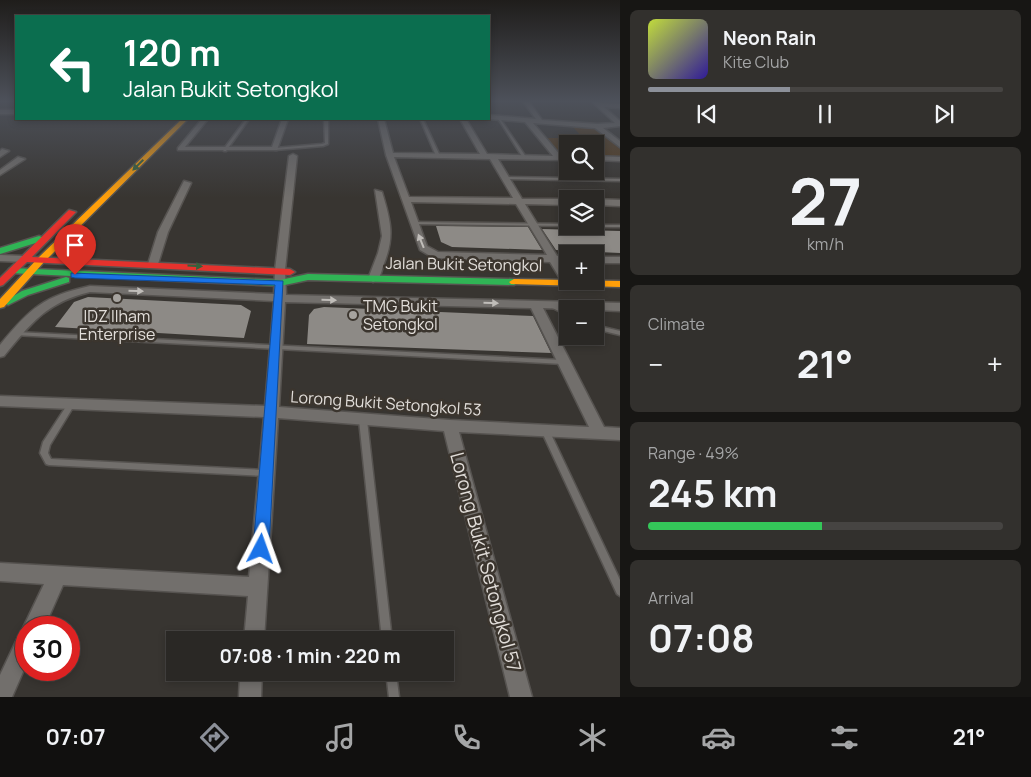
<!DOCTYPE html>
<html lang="en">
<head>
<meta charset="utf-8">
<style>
  body { margin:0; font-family:Manrope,sans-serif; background:#32302d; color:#f1f3f6; height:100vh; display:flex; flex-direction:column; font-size:19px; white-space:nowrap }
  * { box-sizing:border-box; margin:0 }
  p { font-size:16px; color:#a5a6a7 }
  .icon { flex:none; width:28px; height:28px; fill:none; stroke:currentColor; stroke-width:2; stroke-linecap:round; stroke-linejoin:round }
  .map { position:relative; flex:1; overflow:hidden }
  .side { display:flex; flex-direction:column; gap:10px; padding:10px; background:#171614; width:411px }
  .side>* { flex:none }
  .guide { position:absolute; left:15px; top:15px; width:475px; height:105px; border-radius:0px; box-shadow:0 2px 8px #0003,0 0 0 1px #464442; background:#0b6e4f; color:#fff; overflow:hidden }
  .buttons { position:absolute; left:559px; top:135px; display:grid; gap:10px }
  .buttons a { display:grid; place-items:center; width:45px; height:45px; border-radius:0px; background:#2a2825; box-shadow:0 2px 8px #0003,0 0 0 1px #464442; font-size:25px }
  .speed { position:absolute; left:15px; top:616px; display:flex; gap:10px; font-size:25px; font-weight:700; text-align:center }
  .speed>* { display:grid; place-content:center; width:65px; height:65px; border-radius:50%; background:#2a2825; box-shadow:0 2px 8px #0003,0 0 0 1px #464442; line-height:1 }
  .speed .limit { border:8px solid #d22; background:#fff; color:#111 }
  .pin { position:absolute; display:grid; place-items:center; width:42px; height:42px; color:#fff; margin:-51px -21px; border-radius:50% 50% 50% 0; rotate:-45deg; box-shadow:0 0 5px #0007 }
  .pin .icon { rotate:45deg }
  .me { position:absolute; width:55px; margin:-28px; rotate:4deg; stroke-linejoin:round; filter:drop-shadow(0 0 4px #0008) }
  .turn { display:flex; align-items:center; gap:18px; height:105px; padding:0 25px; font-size:22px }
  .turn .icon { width:65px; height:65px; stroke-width:2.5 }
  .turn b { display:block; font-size:35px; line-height:42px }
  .big { font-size:38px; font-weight:700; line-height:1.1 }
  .side .card { flex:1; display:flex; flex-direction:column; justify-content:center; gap:8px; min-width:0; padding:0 18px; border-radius:8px; background:#32302d }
  .side .dial { align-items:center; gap:0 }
  .dial b { font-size:65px; line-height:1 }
  .song { display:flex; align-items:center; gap:15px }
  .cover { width:60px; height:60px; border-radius:8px; background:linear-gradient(135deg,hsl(70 70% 55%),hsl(250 70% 35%)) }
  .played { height:5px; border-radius:2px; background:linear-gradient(90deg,#8c9099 40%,#464442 40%) }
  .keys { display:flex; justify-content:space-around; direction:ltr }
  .heat { display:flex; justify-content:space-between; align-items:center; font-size:28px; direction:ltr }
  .charge { height:8px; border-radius:4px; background:linear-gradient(90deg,#34c759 49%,#464442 0) }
  .trip { position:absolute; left:166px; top:631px; width:288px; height:50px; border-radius:0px; background:#2a2825; box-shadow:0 2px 8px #0003,0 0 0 1px #464442; font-weight:700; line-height:50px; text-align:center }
  .tab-bar { display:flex; height:80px; justify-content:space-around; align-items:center; background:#11100f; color:#a5a6a7 }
  .tab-bar .icon { width:35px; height:35px }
  .tab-bar .selected { color:#8c9099 }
  .tab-bar b { font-size:22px; color:#f1f3f6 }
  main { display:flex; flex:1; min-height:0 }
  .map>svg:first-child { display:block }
  .green { fill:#543a1b }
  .building { fill:#8d8a86 }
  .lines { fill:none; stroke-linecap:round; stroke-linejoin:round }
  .lane-casing { stroke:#565350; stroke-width:3 }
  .street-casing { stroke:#565350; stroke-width:3 }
  .fast-casing { stroke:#565350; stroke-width:3 }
  .slow-casing { stroke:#565350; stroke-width:3 }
  .jam-casing { stroke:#565350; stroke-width:3 }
  .lane { fill:#726f6c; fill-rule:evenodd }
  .street { fill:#726f6c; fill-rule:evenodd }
  .fast { fill:#30b455; fill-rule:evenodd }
  .slow { fill:#ff9f0a; fill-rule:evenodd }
  .jam { fill:#e5322d; fill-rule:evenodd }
  .oneway { fill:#37613c }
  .oneway2 { fill:#c0bdb9 }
  .route { fill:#1a73e8; stroke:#114b97 }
  .poi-dot { fill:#a6a39f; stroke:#3b352e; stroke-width:2 }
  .labels { text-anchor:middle; stroke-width:5; stroke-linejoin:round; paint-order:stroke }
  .street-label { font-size:16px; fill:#e2deda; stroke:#3b352e }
  .poi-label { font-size:16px; fill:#e2deda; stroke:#3b352e; text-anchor:start }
  .near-street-label { font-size:19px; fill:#e2deda; stroke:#3b352e }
</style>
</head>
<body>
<main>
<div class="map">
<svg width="620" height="697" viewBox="0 0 620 697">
  <rect width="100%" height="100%" fill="#383531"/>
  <path class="green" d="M 572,126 L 594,127 L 620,149 L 620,157 L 595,157 L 595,144 L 568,144 L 567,156 L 562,156 L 546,138 L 583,138 Z"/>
  <path class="building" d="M 436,226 L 528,227 L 542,250 L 452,247 L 441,242 Z
    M 542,229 L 620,231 L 620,253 L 556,250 Z
    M 88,297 L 241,305 L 251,311 L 244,338 L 55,327 L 74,302 Z
    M 324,307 L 533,316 L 551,353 L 307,344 L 309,315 L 314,309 Z"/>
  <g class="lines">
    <g class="lane-casing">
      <path id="lane" d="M 497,117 L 499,117 L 526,157 L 525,158 L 523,158 Z
        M 246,119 L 249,119 L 226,151 L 224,151 L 223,150 Z
        M 324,119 L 328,119 L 328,144 L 323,146 L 275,150 L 273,149 L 275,148 L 322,144 L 325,143 Z
        M 420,119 L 423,119 L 440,156 L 439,157 L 436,156 Z
        M 504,177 L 620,179 L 620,181 L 505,179 L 504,179 Z
        M 412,222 L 568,224 L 568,226 L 414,224 L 412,224 Z
        M 595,225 L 620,225 L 620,227 L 593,227 L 593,226 L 595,226 Z
        M 551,303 L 568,311 L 568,316 L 549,306 L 548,305 L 549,304 Z
        M 595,325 L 620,331 L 620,335 L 595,329 Z
        M 16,332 L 563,360 L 566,362 L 563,364 L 14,335 L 13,334 L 14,333 Z
        M 71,401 L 73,402 L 75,404 L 50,445 L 48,453 L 51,459 L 266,470 L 269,471 L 270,473 L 269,475 L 266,476 L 49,465 L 46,464 L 40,453 L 43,442 L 69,402 Z
        M 363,417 L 366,418 L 367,420 L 392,640 L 382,640 L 359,420 L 360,418 Z
        M 545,427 L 548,428 L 549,430 L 620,580 L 620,596 L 617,594 L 541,430 L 542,428 Z
        M 386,672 L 396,672 L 399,697 L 389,697 Z"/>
    </g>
    <g class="street-casing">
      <path id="street" d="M 522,100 L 528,100 L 542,120 L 597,124 L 615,123 L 590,100 L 597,100 L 600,103 L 620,104 L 620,108 L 604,107 L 620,121 L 620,126 L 603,128 L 620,141 L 620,147 L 595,128 L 533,123 L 561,156 L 568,156 L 568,160 L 498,159 L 522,199 L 568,199 L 568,205 L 525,204 L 557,256 L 568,256 L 568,262 L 560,262 L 568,273 L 568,281 L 573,283 L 572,285 L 564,285 L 550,262 L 447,259 L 432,257 L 420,250 L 386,155 L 378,119 L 384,119 L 393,153 L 480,154 L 460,119 L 466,119 L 487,154 L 553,156 L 525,122 L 489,119 L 489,115 L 536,119 ZM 394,157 L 490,159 L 513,198 L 409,197 ZM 411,202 L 516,204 L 547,255 L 438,252 L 427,246 Z
        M 0,110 L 16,110 L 16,114 L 0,114 Z
        M 202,119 L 208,119 L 185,147 L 272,147 L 282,119 L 288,119 L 277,150 L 178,150 L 178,148 Z
        M 2,149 L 9,151 L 0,157 L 0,151 Z
        M 293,154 L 297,156 L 285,270 L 286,295 L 620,303 L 620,311 L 543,308 L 604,427 L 620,428 L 620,440 L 459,432 L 532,697 L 510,697 L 444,431 L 278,418 L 264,640 L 244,640 L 248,596 L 63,585 L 44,628 L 26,628 L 26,665 L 12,697 L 0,697 L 0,675 L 19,635 L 25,632 L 23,628 L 44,584 L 0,581 L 0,563 L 249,577 L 264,417 L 0,406 L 0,396 L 265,406 L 274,301 L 90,292 C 47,302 31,323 4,356 L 0,357 L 0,345 C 30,308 44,296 90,286 L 274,294 L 275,270 L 289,156 ZM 285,302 L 531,308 L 589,427 L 450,420 L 279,407 Z
        M 595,156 L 620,157 L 620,161 L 595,160 Z
        M 18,157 L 25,159 L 0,175 L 0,170 Z
        M 184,181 L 191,183 L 168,232 L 158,264 L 153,267 L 149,266 L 148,264 L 158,232 Z
        M 375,190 L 382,192 C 391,222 395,237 383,266 C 381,273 380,280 373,282 L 368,279 L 378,253 L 382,236 Z
        M 595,199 L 620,200 L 620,206 L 595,205 Z
        M 0,255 L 24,256 L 29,259 L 24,262 L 0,261 Z
        M 595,257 L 620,257 L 620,263 L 595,263 Z
        M 240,672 L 262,672 L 261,697 L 239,697 Z"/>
    </g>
    <g class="fast-casing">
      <path id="fast" d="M 39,236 L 42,237 L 42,241 L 0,254 L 0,248 Z
        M 12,268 L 280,280 L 308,274 L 514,279 L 519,282 L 514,285 L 308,280 L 280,286 L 9,273 L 9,269 Z
        M 66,277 L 69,278 L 69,282 L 28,295 L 8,305 L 3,302 L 22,291 Z"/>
    </g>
    <g class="slow-casing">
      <path id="slow" d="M 182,119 L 188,119 L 44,262 L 4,307 L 0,308 L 0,299 L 38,258 Z
        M 514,279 L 620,281 L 620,287 L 511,284 L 509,282 Z"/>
    </g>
    <g class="jam-casing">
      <path id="jam" d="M 69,210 L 76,212 L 32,257 L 290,269 L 295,272 L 290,275 L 27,262 L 3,285 L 0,286 L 0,278 Z"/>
    </g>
    <use href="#lane" class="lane"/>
    <use href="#street" class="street"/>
    <use href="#fast" class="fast"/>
    <use href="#slow" class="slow"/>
    <use href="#jam" class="jam"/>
  </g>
  <defs><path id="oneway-solid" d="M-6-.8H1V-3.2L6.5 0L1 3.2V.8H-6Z" transform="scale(1.25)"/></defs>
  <g class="oneway">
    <use href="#oneway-solid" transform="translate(138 165) rotate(135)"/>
    <use href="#oneway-solid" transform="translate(195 266) rotate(3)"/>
  </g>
  <g class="oneway2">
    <use href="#oneway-solid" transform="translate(421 241) rotate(-112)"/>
    <use href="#oneway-solid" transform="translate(136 291) rotate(2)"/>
    <use href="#oneway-solid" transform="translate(329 300) rotate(1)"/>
    <use href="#oneway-solid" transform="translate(491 303) rotate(1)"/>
  </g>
  <linearGradient id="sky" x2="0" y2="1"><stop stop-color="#1f1d1b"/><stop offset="0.51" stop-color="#4d515a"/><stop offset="1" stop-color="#4d515a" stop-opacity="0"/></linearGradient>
  <rect width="620" height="198" fill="url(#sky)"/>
  <path class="route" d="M 71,273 L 283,281 L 269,549 L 267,554 L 261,557 L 255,554 L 253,549 L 275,285 L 75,278 L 71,277 Z"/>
  <g class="poi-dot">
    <circle cx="117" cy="298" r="5"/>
    <circle cx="353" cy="315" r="5"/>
  </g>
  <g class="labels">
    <g class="street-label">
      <text transform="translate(464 264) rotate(1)" y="6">Jalan Bukit Setongkol</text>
      <text transform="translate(386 403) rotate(4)" y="6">Lorong Bukit Setongkol 53</text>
    </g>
    <g class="poi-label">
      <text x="363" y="312">TMG Bukit<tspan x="363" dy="18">Setongkol</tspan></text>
      <text x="117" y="322" text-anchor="middle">IDZ Ilham<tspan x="117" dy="18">Enterprise</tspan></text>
    </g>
    <g class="near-street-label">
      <text transform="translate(486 562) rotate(75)" y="7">Lorong Bukit Setongkol 57</text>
    </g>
  </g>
</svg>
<div class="buttons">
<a><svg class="icon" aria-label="search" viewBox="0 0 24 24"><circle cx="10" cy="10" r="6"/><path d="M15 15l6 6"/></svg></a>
<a><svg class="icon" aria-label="layers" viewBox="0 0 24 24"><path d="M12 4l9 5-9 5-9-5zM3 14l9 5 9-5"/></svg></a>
<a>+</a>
<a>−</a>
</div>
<div class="speed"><div class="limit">30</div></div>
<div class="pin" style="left:75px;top:275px;background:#d93025"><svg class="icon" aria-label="arrive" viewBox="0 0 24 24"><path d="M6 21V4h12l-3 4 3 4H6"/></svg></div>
<svg class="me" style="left:261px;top:549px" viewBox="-20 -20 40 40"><path d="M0-17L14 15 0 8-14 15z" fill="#1a73e8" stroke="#fff" stroke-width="4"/></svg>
<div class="trip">07:08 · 1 min · 220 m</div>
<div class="guide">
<div class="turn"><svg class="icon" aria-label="left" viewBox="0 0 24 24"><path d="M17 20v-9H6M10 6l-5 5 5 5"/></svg><div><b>120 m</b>Jalan Bukit Setongkol</div></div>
</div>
</div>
<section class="side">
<div class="card">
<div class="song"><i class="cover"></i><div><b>Neon Rain</b><p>Kite Club</p></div></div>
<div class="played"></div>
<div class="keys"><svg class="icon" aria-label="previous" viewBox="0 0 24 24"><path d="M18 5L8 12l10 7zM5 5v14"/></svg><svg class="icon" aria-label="pause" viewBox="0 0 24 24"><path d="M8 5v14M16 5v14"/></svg><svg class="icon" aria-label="next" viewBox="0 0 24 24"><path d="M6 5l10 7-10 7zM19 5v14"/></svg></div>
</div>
<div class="card dial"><b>27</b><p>km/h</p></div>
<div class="card"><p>Climate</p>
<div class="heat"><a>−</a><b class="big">21°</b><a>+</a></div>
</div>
<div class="card"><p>Range · 49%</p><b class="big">245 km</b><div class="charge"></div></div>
<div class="card"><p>Arrival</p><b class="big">07:08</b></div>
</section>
</main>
<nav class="tab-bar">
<b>07:07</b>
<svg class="icon selected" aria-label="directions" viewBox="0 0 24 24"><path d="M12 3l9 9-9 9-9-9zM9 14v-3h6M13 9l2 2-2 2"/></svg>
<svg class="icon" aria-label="music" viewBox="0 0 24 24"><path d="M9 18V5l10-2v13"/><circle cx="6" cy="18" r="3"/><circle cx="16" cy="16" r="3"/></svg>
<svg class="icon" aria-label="phone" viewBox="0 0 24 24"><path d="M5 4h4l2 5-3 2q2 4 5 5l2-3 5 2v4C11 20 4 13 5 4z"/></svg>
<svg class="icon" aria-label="climate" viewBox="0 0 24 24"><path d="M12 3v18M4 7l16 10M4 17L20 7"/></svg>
<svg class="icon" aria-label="car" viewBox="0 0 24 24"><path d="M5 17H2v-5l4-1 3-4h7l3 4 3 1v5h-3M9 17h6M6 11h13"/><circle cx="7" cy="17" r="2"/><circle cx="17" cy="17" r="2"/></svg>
<svg class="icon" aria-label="filters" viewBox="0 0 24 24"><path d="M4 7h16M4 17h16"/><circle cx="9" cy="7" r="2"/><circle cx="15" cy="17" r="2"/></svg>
<b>21°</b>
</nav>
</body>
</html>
